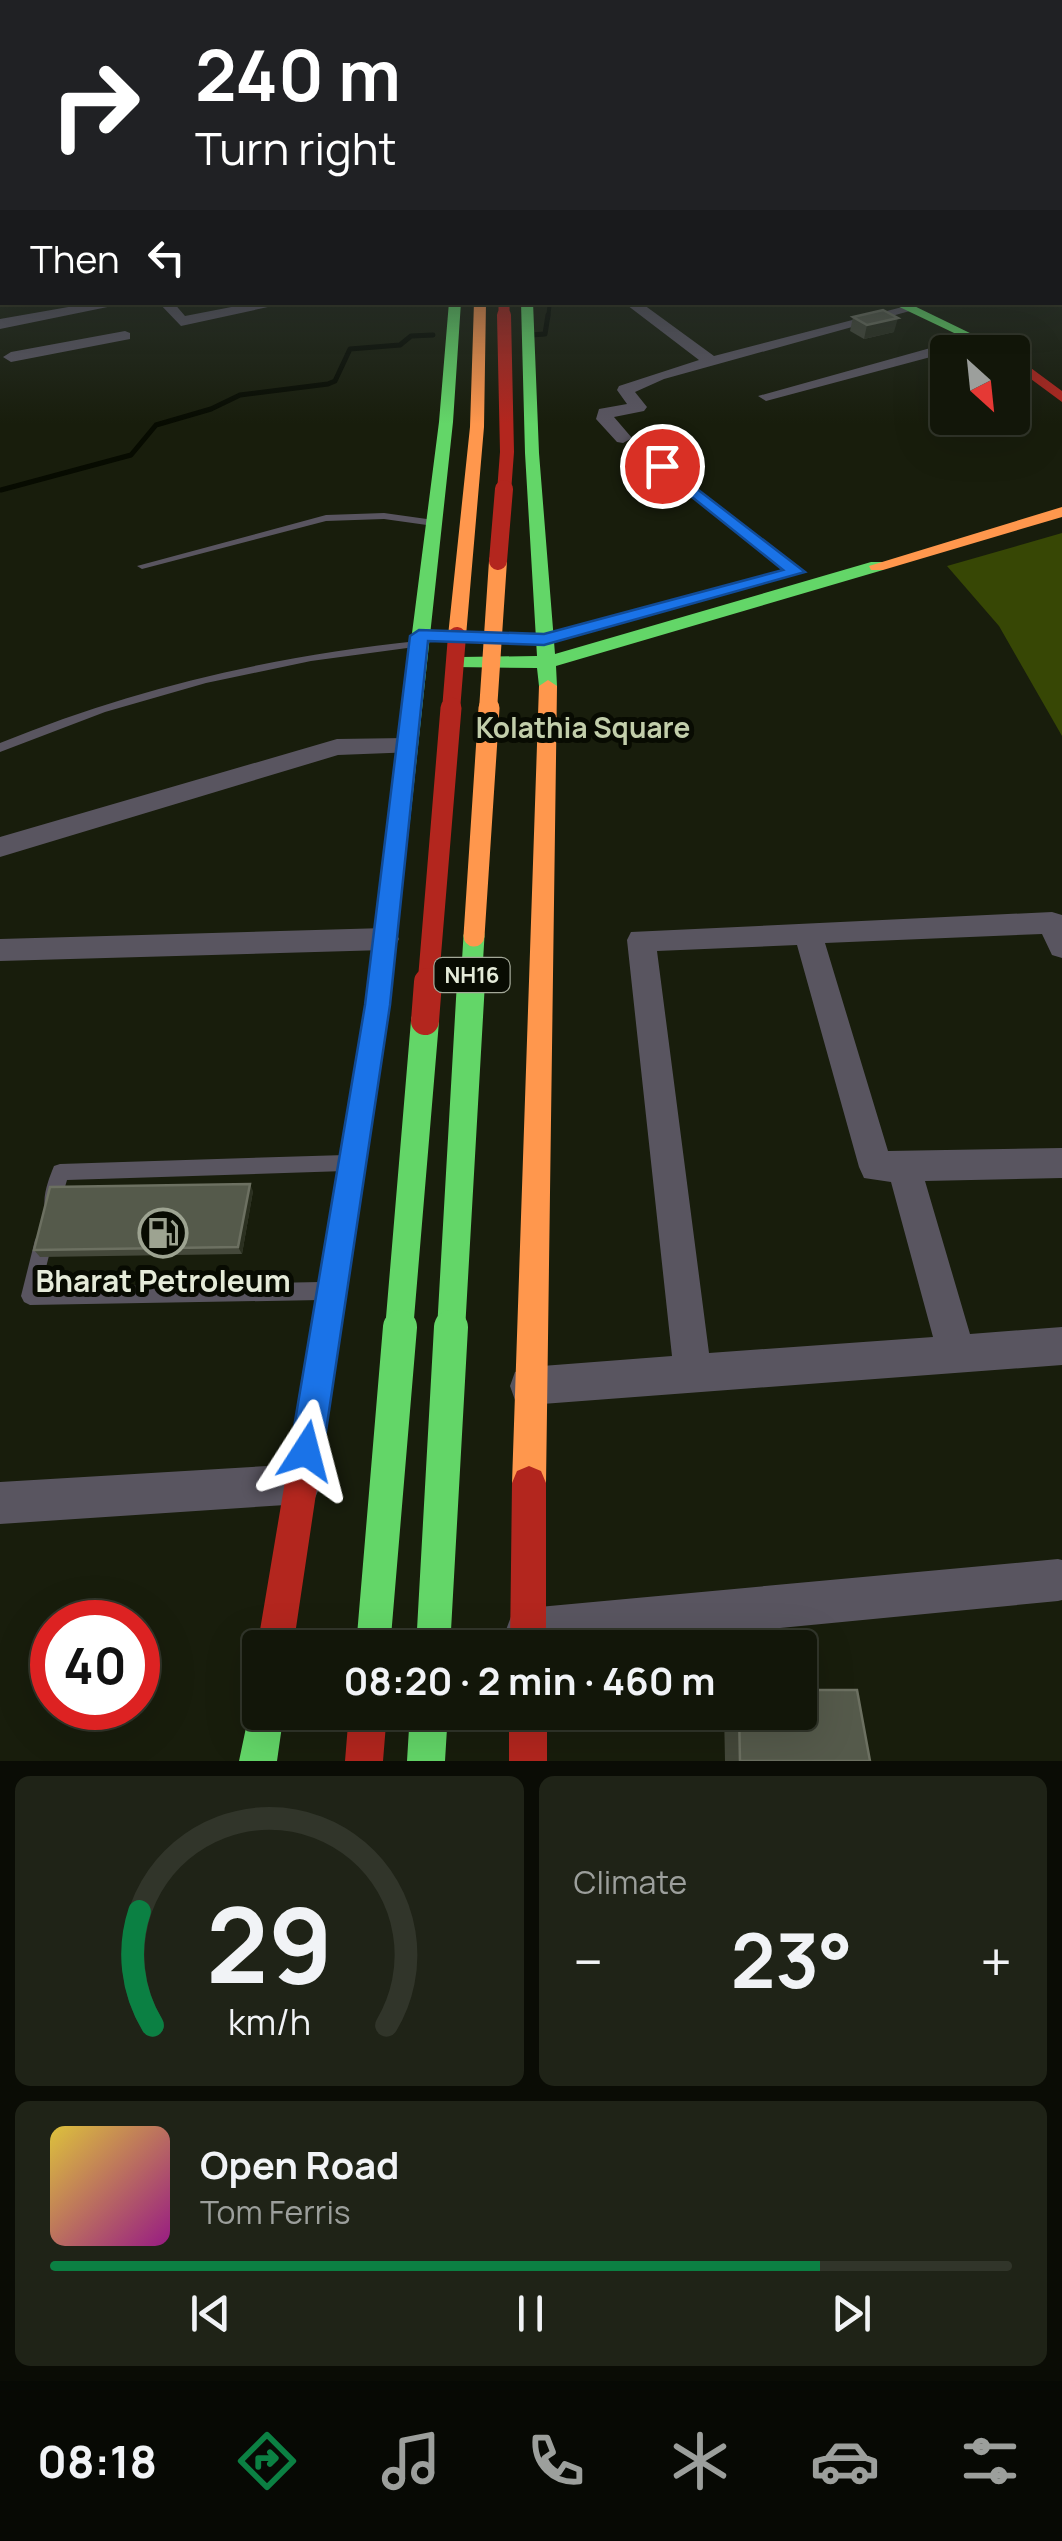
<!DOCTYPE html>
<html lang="en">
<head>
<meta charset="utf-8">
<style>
  body { margin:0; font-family:Manrope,sans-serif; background:#1f2317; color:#f1f3f6; height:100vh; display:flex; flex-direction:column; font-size:38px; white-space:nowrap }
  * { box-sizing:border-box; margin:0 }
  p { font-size:32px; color:#9c9f9c }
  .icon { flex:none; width:55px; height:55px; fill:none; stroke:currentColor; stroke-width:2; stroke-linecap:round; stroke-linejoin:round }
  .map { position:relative; height:1761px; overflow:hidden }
  .side { display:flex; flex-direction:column; gap:15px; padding:15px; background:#0a0c05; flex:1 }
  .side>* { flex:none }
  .guide { position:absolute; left:0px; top:0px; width:1062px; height:305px; box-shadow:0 10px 40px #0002,0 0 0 2px #31352a; background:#202124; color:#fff; overflow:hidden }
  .needle { width:65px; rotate:153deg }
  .fabs { position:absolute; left:930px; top:335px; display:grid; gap:20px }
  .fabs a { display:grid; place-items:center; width:100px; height:100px; border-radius:10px; background:#121609; box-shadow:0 10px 40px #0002,0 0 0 2px #31352a; font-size:50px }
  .speed { position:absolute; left:30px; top:1600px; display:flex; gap:20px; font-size:50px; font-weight:700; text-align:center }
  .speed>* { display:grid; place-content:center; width:130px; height:130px; border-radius:50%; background:#121609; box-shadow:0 10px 40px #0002,0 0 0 2px #31352a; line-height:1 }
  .speed .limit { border:15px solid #d22; background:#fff; color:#111 }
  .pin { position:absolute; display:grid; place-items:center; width:85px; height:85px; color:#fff; margin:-42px; border:5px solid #fff; border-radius:50%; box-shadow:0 2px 10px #0007 }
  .me { position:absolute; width:110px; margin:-55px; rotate:9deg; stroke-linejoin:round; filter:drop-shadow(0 0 8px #0008) }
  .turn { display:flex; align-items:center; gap:35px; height:210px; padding:0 30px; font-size:45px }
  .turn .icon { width:130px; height:130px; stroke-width:2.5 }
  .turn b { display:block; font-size:70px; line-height:85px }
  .then { display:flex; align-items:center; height:95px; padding:0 30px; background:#0003; gap:20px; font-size:38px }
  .big { font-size:75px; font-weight:700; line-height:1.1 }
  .side .widget { flex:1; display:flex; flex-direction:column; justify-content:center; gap:15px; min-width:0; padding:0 35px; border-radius:15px; background:#1f2317 }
  .side .dial { align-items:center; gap:0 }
  .dial svg { height:260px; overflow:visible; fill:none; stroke:#31352a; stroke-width:7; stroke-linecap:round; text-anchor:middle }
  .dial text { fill:#f1f3f6; stroke:none }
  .song { display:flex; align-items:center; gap:30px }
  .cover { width:120px; height:120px; border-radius:15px; background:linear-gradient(135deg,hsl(50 70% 55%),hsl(310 70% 35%)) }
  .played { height:10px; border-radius:5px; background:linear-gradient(90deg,#0b8043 80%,#31352a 80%) }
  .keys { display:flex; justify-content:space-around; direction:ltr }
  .heat { display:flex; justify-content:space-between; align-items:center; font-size:55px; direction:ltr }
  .side .tiles { flex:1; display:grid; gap:15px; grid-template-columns:1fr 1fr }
  .widget:last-child { grid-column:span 2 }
  .trip { position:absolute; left:242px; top:1630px; width:575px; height:100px; border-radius:10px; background:#121609; box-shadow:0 10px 40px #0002,0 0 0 2px #31352a; font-weight:700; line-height:100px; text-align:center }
  .menu { display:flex; height:160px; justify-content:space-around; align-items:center; background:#070904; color:#9c9f9c }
  .menu .icon { width:70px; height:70px }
  .menu .on { color:#0b8043 }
  .menu b { font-size:45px; color:#f1f3f6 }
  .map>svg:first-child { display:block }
  .green { fill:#374705 }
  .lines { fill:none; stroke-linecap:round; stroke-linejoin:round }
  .stream-far1 { stroke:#070b01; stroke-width:4 }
  .stream { stroke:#070b01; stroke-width:5 }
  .lane { fill:#595560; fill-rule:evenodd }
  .street { fill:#595560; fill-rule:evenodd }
  .fast { fill:#63d668; fill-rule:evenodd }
  .slow { fill:#ff974d; fill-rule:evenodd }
  .jam { fill:#b3261e; fill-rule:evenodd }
  .fast-bridge-far2 { stroke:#63d668; stroke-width:21 }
  .fast-bridge-far1 { stroke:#63d668; stroke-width:28 }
  .fast-bridge { stroke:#63d668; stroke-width:34 }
  .slow-bridge-far1 { stroke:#ff974d; stroke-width:18 }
  .slow-bridge { stroke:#ff974d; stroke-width:21 }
  .jam-bridge-far4 { stroke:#b3261e; stroke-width:11 }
  .jam-bridge-far3 { stroke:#b3261e; stroke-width:14 }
  .jam-bridge-far2 { stroke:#b3261e; stroke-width:18 }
  .jam-bridge-far1 { stroke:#b3261e; stroke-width:21 }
  .jam-bridge { stroke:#b3261e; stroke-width:28 }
  .wall { fill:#44483a }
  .shaded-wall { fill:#2b3020 }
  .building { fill:#555a4b; stroke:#6c7061; stroke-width:2.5 }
  .route { fill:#1a73e8; stroke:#114b97; stroke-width:2.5 }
  .labels { text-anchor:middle; stroke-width:10; stroke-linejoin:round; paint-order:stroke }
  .shield { fill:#080b02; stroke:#a3a898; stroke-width:2.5 }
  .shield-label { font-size:22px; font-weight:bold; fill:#e5ebd9 }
  .neighbourhood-label { font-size:28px; font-weight:bold; fill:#c2ceab; stroke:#080b02 }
  .near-poi-label { font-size:30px; font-weight:bold; fill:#e5ebd9; stroke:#080b02 }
</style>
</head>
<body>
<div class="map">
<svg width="1062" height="1761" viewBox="0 0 1062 1761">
  <rect width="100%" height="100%" fill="#181d0c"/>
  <path class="green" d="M 1062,533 L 1062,736 L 999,626 L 947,566 Z"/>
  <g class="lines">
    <path class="stream-far1" d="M 548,318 L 550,302"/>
    <path class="stream" d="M 531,335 L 545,334 L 548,315
      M 1,490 L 131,455 L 156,425 L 211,409 L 240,395 L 328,384 L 335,381 L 350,349 L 400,345 L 411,336 L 433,335"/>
    <path class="lane" d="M 659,464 L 665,464 L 800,570 L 800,574 L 792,574 L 659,468 Z
      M 384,513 L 434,520 L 439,523 L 434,526 L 384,519 L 326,521 L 142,569 L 137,566 L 326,515 Z
      M 418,641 L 424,644 L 422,646 L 311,661 L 206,683 L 105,712 L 0,752 L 0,743 C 135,688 273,656 418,641 Z
      M 345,1155 L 351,1158 L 353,1163 L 351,1168 L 345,1171 L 67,1180 L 58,1211 L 52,1213 L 46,1211 C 41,1199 49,1178 54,1166 L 60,1164 Z
      M 44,1232 L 50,1234 L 53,1240 L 41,1287 L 321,1282 L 327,1285 L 330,1291 L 327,1297 L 321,1300 L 30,1305 L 24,1302 L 21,1296 L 35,1240 L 38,1234 Z"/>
    <path class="street" d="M 1060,229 L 1062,229 L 1062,237 L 1060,237 Z
      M 0,289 L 2,289 L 2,297 L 0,297 Z
      M 97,302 L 132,302 L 0,329 L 0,319 Z
      M 158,302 L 173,302 L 185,316 L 257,302 L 291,302 L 181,326 Z
      M 623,302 L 640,302 L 714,356 L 910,305 L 917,309 L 664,379 L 635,392 L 647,407 L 644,411 L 614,417 L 632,438 L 623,443 L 617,442 L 596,419 L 599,409 L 627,404 L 617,390 L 619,386 L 699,360 Z
      M 125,331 L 130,333 L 130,339 L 11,362 L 3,357 L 11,352 Z
      M 977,335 L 985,340 L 983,343 L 766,401 L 758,396 Z
      M 406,738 L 415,740 L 418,746 L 415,752 L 338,755 L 0,857 L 0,837 L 337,739 Z
      M 1052,912 L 1062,915 L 1062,958 L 1052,955 L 1042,934 L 825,943 L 888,1151 L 1062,1148 L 1062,1178 L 925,1181 L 970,1334 L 1062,1327 L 1062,1365 L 529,1405 L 515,1400 L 510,1386 L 515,1372 L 529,1367 L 672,1356 L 627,940 L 631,932 ZM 797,945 L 859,1167 L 864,1178 L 891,1182 L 933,1337 L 709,1353 L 657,951 Z
      M 385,928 L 395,931 L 399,939 L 395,947 L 385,950 L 0,961 L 0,939 Z
      M 301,1464 L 315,1470 L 321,1484 L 315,1498 L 301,1504 L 0,1524 L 0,1482 Z
      M 1058,1559 L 1062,1560 L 1062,1600 L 1058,1601 L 575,1648 L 517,1648 L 506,1630 L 512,1614 L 528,1608 Z"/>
    <path class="fast" d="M 449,302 L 461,302 L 453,422 L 410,821 L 399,829 L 388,821 L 439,422 Z
      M 521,302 L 533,302 L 539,453 L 555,654 L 871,562 L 883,562 L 883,570 L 556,666 L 557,686 L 548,692 L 539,686 L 537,668 L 454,667 L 454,659 L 461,657 L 537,656 L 525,453 Z
      M 889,302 L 906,302 L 1009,352 L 994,352 Z
      M 260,1695 L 260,1712 L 284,1712 L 277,1761 L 239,1761 L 252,1699 Z
      M 410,1712 L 448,1712 L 445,1761 L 407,1761 Z"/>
    <path class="slow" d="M 474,302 L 486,302 L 484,427 L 466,636 L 457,641 L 448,636 L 470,427 Z
      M 1062,507 L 1062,517 L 883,570 L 871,570 L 869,566 Z
      M 548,680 L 557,686 L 546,1483 L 541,1495 L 529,1500 L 517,1495 L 512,1483 L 539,686 Z"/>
    <path class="jam" d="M 1012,354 L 1062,391 L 1062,402 L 1012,365 Z
      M 399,813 L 410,821 L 389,1005 L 293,1648 L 260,1648 L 260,1656 L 257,1648 L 365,1005 L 388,821 Z
      M 529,1466 L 541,1471 L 546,1483 L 546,1648 L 510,1648 L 512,1483 L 517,1471 Z
      M 349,1712 L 387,1712 L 383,1761 L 345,1761 Z
      M 509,1712 L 547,1712 L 547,1761 L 509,1761 Z"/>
    <path class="fast-bridge-far2" d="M 471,985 L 474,936"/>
    <path class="fast-bridge-far1" d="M 399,1330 L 425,1021
      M 451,1330 L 471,982"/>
    <path class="fast-bridge" d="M 373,1648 L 400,1327
      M 433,1648 L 451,1327"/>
    <path class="slow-bridge-far1" d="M 488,710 L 498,561"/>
    <path class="slow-bridge" d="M 474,936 L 489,708"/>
    <path class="jam-bridge-far4" d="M 504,302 L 504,318"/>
    <path class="jam-bridge-far3" d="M 504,492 L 507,452 L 504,315"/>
    <path class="jam-bridge-far2" d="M 498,561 L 504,489
      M 451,710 L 457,636"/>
    <path class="jam-bridge-far1" d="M 428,985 L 451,708"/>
    <path class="jam-bridge" d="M 425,1021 L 428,982"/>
  </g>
  <path class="wall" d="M 853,317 L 894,332 L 864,339 L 850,331 Z
    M 253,1191 L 242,1254 L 40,1257 L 34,1250 Z
    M 724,1712 L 800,1712 L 870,1761 L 725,1761 Z"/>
  <path class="shaded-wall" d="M 898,318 L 894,332 L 864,339 L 867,325 Z
    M 250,1184 L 253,1191 L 242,1254 L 238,1247 Z"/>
  <path class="building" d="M 883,310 L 898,318 L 867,325 L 853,317 Z
    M 250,1184 L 238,1247 L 34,1250 L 50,1187 Z
    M 800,1690 L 857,1690 L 870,1761 L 740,1761 L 739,1712 L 800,1712 Z"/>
  <linearGradient id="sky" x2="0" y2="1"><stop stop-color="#0d1007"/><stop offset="0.42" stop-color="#374040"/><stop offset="1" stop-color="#374040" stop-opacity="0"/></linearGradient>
  <rect width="1062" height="424" fill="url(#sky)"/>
  <path class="route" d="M 662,462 L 805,572 L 544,645 L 428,641 L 390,1005 L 323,1451 L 318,1462 L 306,1467 L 295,1462 L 290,1451 L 365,1005 L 410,636 L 419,630 L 544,634 L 783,570 L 657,469 L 655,466 Z"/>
  <defs>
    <g id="fuel-ring" transform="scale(2.5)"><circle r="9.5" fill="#080b02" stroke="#9da391" stroke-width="1.5"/><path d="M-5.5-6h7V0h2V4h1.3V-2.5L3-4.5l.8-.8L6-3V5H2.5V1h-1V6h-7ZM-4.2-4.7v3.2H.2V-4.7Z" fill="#9da391"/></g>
  </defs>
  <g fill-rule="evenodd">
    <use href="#fuel-ring" x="163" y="1233"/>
  </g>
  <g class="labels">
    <rect class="shield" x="434.5" y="958" width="75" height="34" rx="8"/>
    <g class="shield-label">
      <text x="472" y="983">NH16</text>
    </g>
    <g class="neighbourhood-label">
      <text x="583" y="738">Kolathia Square</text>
    </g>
    <g class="near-poi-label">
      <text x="163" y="1292">Bharat Petroleum</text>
    </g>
  </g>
</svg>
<div class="fabs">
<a><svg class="needle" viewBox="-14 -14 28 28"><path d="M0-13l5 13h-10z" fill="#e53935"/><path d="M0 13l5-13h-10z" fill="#9c9f9c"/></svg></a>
</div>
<div class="speed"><div class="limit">40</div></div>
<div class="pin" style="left:662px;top:466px;background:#d93025"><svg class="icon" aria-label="arrive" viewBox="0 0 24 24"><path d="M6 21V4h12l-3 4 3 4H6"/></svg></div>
<svg class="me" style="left:306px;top:1451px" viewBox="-20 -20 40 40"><path d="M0-17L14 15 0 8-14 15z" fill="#1a73e8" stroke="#fff" stroke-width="4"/></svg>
<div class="trip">08:20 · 2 min · 460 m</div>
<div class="guide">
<div class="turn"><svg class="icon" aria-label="right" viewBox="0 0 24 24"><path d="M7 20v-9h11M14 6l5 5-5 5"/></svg><div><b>240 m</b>Turn right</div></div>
<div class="then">Then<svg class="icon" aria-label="left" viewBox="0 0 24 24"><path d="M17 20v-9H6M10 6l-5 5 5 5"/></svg></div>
</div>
</div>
<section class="side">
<div class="tiles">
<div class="widget dial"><svg viewBox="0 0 100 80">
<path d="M14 69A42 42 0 1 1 86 69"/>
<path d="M14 69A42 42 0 0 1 10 34" stroke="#0b8043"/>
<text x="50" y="56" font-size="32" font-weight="700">29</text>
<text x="50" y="72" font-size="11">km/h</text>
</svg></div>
<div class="widget"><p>Climate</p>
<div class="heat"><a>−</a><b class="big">23°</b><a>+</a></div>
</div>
<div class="widget">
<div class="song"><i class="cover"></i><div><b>Open Road</b><p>Tom Ferris</p></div></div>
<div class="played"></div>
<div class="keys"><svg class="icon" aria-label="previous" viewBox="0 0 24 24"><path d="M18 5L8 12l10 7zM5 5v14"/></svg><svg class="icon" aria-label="pause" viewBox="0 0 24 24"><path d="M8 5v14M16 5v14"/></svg><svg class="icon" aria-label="next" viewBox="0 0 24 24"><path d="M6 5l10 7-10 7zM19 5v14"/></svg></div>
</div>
</div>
</section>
<nav class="menu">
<b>08:18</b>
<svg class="icon on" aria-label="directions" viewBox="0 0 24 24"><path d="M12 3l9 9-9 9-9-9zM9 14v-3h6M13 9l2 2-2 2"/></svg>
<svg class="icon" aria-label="music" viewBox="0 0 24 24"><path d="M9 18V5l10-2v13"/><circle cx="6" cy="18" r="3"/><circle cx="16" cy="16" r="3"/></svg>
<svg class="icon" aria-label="phone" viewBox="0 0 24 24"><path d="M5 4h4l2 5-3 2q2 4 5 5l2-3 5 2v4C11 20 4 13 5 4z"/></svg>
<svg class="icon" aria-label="climate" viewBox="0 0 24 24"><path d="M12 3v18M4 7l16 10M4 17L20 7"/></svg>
<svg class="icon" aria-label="car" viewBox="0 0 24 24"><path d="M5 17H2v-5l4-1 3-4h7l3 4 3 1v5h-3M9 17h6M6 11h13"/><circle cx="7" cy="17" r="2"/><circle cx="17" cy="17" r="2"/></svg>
<svg class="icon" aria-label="filters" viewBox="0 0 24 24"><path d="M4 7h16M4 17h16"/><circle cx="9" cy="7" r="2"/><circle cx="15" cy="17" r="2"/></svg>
</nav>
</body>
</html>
